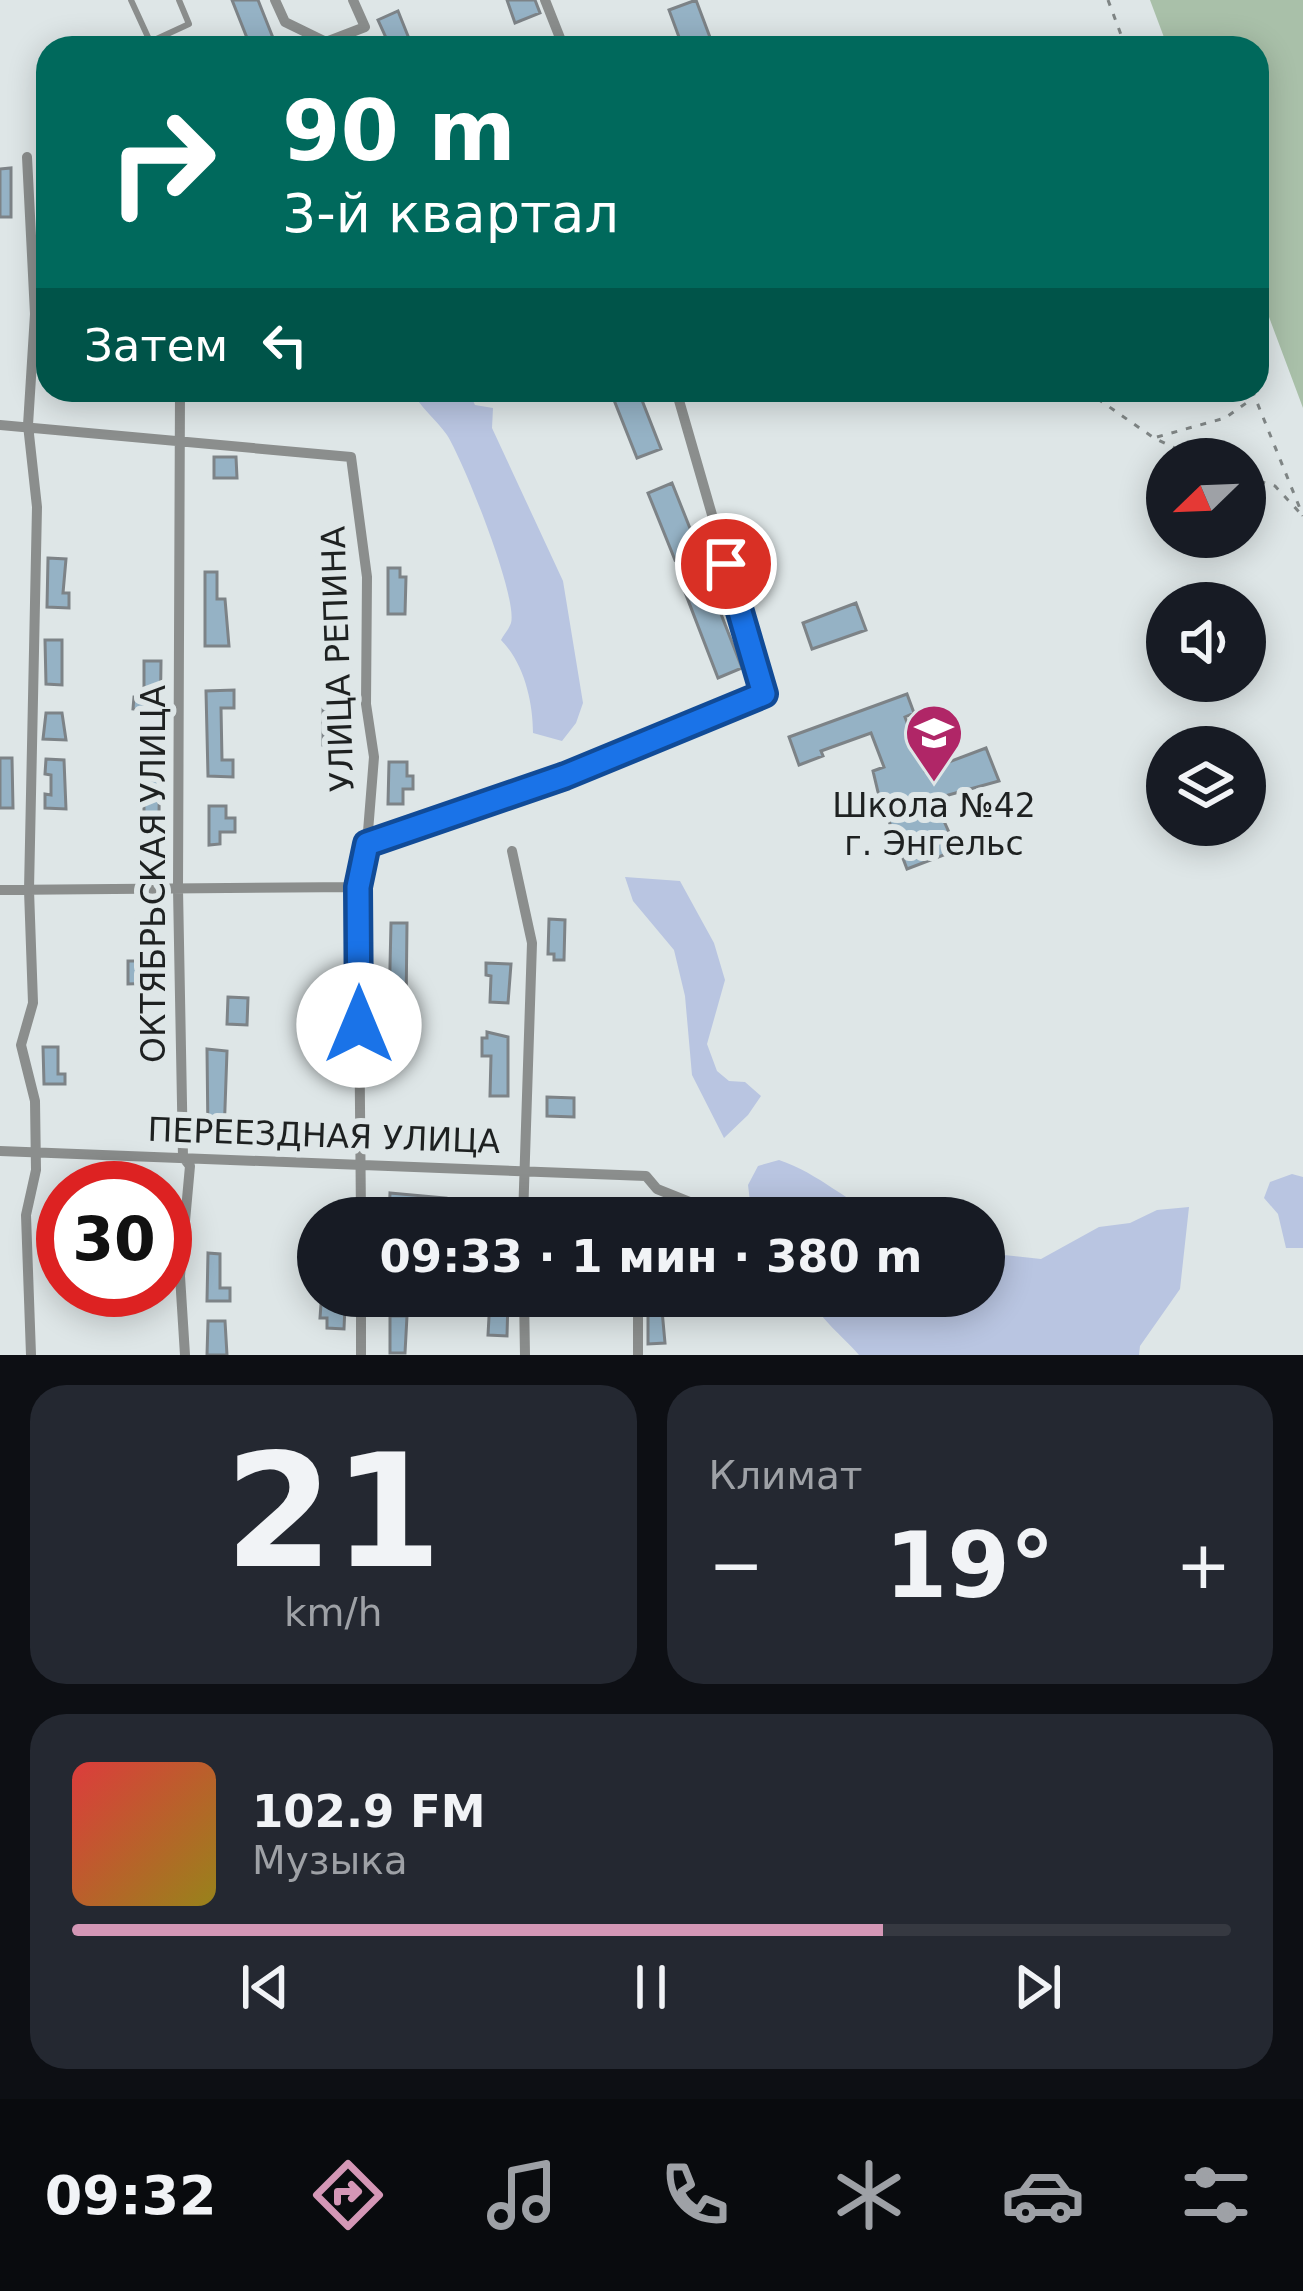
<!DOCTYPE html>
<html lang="ru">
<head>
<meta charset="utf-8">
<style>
  body { margin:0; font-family:"DejaVu Sans",sans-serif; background:#242831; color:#f1f3f6; height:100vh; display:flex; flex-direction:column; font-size:45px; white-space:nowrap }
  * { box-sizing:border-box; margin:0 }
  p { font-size:39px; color:#9ea1a6 }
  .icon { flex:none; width:66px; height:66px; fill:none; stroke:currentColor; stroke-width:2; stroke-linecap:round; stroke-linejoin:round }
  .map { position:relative; height:1355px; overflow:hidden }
  .sheet { display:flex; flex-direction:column; gap:30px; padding:30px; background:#0d0f14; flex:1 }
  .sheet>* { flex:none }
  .hud { position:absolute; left:36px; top:36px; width:1233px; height:366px; border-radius:36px; box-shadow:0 6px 30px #0003; background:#00695c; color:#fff; overflow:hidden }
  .needle { width:78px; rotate:247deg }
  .controls { position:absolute; left:1146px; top:438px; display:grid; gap:24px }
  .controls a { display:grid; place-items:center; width:120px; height:120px; border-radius:50%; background:#171b24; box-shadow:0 6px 30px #0003; font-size:60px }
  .speed { position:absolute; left:36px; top:1161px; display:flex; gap:24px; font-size:60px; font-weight:700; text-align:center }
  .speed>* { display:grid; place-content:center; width:156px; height:156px; border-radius:50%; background:#171b24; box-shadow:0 6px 30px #0003; line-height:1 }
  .speed .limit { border:18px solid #d22; background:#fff; color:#111 }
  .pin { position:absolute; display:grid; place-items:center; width:102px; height:102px; color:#fff; margin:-51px; border:6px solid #fff; border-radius:50%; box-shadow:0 3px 12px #0007 }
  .me { position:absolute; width:132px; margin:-66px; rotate:0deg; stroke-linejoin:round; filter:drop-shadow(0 0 9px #0008) }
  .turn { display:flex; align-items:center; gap:42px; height:252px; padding:0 48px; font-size:54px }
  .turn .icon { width:156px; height:156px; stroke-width:2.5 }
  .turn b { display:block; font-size:84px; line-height:102px }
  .then { display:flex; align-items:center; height:114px; padding:0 48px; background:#0003; gap:24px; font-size:45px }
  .big { font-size:90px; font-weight:800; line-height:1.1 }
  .sheet .card { flex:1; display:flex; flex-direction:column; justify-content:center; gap:18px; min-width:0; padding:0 42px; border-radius:36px; background:#242831 }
  .sheet .dial { align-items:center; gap:0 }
  .dial b { font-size:156px; line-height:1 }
  .song { display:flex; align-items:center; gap:36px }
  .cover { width:144px; height:144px; border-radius:18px; background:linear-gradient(135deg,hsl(0 70% 55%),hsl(50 70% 35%)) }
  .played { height:12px; border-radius:6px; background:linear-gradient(90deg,#d497b6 70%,#363941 70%) }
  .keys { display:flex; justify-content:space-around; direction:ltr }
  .heat { display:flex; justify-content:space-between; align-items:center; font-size:66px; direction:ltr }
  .sheet .tiles { flex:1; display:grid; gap:30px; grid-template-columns:1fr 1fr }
  .card:last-child { grid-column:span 2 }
  .trip { position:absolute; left:297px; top:1197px; width:708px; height:120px; border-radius:60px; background:#171b24; box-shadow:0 6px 30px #0003; font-weight:800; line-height:120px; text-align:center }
  .dock { display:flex; height:192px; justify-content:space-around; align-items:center; background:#090b0e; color:#9ea1a6 }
  .dock .icon { width:84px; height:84px }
  .dock .current { color:#d497b6 }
  .dock b { font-size:54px; color:#f1f3f6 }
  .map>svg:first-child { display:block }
  .green { fill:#a9c0a9 }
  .water { fill:#b9c5e1 }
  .building { fill:#95b2c5; stroke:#7d8387; stroke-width:3 }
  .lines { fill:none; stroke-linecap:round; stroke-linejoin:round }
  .path { stroke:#7f8585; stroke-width:3; stroke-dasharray:6 9; stroke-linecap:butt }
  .lane { stroke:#8b8e8d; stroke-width:6 }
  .street { stroke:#8b8e8d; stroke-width:10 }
  .route-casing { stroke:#114b97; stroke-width:30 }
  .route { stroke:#1a73e8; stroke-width:21 }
  .labels { text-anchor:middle; stroke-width:12; stroke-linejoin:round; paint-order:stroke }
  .street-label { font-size:33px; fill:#1e2121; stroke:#dee6e7 }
  .poi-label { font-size:33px; fill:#1e2121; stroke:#dee6e7 }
</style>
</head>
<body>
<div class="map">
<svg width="1303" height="1355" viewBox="0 0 1303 1355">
  <rect width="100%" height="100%" fill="#dee6e7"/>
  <path class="green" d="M 1150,0 L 1303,0 L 1303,408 L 1257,285 L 1257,48 L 1168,48 Z"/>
  <path class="water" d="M 412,390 L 468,390 L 475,405 L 493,408 L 492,428 L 563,581 L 583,703 L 576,723 L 562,741 L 533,733 C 533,702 524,663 501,640 C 504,634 509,629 511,623 C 518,597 464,462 447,435 C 436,419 420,408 412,390 Z
    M 625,877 L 680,881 L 714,943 L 725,980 L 707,1044 L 717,1071 L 729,1081 L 745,1082 L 761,1096 L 748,1115 L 724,1138 L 692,1075 L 685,996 L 674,950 L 633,901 Z
    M 779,1160 C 819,1173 848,1204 887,1218 L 752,1218 L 748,1185 L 758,1166 Z
    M 1292,1174 L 1303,1177 L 1303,1248 L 1286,1248 L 1278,1214 L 1264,1198 L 1270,1182 Z
    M 1189,1207 L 1180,1289 L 1140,1346 L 1139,1355 L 859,1355 C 839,1332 825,1325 809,1296 L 984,1296 L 984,1242 L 1004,1255 L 1041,1259 L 1099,1227 L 1130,1223 L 1157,1210 Z"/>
  <path class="building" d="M 232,0 L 258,0 L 277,48 L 251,48 Z
    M 507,0 L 535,0 L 540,13 L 515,23 Z
    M 696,0 L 714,48 L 683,48 L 669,10 Z
    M 398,11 L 412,46 L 369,48 L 387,40 L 378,20 Z
    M 11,168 L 11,217 L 0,217 L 0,169 Z
    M 610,390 L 638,390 L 661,449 L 637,458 Z
    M 214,457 L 236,457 L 237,478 L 214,478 Z
    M 672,483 L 699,551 L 675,560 L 648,493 Z
    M 48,558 L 66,559 L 63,593 L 69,593 L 69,608 L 47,607 Z
    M 388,568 L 400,568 L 400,577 L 406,577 L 405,614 L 388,614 Z
    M 205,572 L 217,572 L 217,599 L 225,599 L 229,646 L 205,646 Z
    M 707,578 L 742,668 L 718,678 L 683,587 Z
    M 322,602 L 341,603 L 341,630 L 321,630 Z
    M 856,603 L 866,630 L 812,649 L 803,623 Z
    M 45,640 L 62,640 L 62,685 L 46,684 Z
    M 144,661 L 161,661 L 159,815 L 144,814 L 144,778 L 139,778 L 143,710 L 133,709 L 134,697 L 144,697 Z
    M 234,690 L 234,708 L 221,708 L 222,760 L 233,760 L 233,777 L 208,776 L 206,691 Z
    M 907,694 L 914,713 L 905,717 L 925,771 L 986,748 L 999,781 L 934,799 L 957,850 L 907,869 L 878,792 L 873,771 L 884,767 L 871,733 L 821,751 L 823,756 L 799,765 L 789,737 Z
    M 323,709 L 342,711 L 339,746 L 323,745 Z
    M 46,713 L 62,713 L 66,740 L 43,739 Z
    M 0,758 L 12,758 L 13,808 L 0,808 Z
    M 46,759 L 64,760 L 66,809 L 45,808 L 45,794 L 51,795 L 51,775 L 45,774 Z
    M 389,762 L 407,762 L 407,776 L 413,776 L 413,789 L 403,789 L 403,804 L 388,804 Z
    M 209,806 L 226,806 L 226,818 L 235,818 L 235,832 L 220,832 L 220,844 L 209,845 Z
    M 549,919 L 565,920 L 564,960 L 554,960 L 554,954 L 548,954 Z
    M 391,923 L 407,923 L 406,1011 L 389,1010 Z
    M 128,961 L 144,961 L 144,969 L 157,968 L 158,983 L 128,984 Z
    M 486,963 L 511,964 L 508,1003 L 490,1002 L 491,976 L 486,975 Z
    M 228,997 L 248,998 L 247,1025 L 227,1024 Z
    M 487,1032 L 508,1037 L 508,1096 L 490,1096 L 491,1056 L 482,1056 L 482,1038 L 487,1038 Z
    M 43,1047 L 58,1047 L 58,1074 L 65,1074 L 65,1084 L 44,1084 Z
    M 207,1049 L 227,1051 L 224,1136 L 208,1136 Z
    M 547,1097 L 574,1098 L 574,1117 L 547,1116 Z
    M 390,1193 L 446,1198 L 445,1213 L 428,1212 L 429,1206 L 409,1205 L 409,1218 L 389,1217 Z
    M 208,1253 L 220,1254 L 220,1288 L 230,1288 L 230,1301 L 207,1301 Z
    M 490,1299 L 508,1299 L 507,1336 L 488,1335 Z
    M 648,1299 L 661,1299 L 665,1343 L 648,1344 Z
    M 321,1304 L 345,1305 L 344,1329 L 327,1328 L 327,1318 L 320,1318 Z
    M 390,1316 L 407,1316 L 405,1353 L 390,1353 Z
    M 208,1321 L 225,1321 L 227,1355 L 207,1355 Z"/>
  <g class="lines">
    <path class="path" d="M 1108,0 L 1126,48
      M 1085,390 L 1154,438 L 1198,459
      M 1252,390 L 1303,516
      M 1157,437 L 1225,418 L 1252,399
      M 1245,477 L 1275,486 L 1301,514"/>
    <path class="lane" d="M 131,0 L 153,48
      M 150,42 L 189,24 L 179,0"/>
    <path class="street" d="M 275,0 L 285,22 L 326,42 L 365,27 L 353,0
      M 545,0 L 564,48
      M 27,157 L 35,314 L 28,425 L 37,507 L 29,890 L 33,1003 L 21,1045 L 35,1101 L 36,1170 L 26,1215 L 31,1355
      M 180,390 L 178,889 L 183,1157 L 190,1166 L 180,1276 L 185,1355
      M 0,425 L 351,457 L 367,577 L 366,704 L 374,757 L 367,844 L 358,887 L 361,1218
      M 367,844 L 565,776 L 764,695 L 676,390
      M 512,851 L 532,943 L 523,1218
      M 0,890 L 358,887
      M 0,1151 L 646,1176 L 657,1189 L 702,1207
      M 361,1296 L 361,1355
      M 524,1296 L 525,1355
      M 638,1355 L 638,1296"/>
  </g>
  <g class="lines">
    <g class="route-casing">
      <path id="route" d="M 359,1025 L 358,887 L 367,844 L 565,776 L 764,694 L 726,564"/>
    </g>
    <use href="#route" class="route"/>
  </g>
  <defs>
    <g id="school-pin" transform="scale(3)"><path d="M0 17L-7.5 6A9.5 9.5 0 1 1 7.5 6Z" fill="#b02667" stroke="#dee6e7"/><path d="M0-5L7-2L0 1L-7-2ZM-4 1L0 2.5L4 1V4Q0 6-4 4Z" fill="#fff"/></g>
  </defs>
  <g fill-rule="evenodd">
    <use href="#school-pin" x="934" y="733"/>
  </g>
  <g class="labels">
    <g class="street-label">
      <text transform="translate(337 659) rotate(-92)" y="12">УЛИЦА РЕПИНА</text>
      <text transform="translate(153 874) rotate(-90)" y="12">ОКТЯБРЬСКАЯ УЛИЦА</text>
      <text transform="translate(324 1135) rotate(2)" y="12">ПЕРЕЕЗДНАЯ УЛИЦА</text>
    </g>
    <g class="poi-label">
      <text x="934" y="817">Школа №42<tspan x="934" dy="38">г. Энгельс</tspan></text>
    </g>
  </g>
</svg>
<div class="controls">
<a><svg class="needle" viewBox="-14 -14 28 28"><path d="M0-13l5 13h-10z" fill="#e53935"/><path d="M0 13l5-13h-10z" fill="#9ea1a6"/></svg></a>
<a><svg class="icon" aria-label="sound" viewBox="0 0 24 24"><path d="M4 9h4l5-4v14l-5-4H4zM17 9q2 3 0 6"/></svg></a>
<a><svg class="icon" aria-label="layers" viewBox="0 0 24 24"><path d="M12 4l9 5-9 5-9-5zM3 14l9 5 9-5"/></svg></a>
</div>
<div class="speed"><div class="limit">30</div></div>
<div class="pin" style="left:726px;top:564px;background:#d93025"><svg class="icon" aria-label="arrive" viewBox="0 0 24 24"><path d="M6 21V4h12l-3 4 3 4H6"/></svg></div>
<svg class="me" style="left:359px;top:1025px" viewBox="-20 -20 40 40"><circle r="19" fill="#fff"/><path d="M0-13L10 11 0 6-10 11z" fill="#1a73e8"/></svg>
<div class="trip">09:33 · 1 мин · 380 m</div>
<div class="hud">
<div class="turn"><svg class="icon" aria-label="right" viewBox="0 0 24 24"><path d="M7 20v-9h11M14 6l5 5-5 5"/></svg><div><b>90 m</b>3-й квартал</div></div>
<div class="then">Затем<svg class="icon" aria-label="left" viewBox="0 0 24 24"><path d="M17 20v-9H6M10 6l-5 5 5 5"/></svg></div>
</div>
</div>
<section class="sheet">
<div class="tiles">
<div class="card dial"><b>21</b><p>km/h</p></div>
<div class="card"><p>Климат</p>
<div class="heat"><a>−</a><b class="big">19°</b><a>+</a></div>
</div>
<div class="card">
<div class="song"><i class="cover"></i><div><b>102.9 FM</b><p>Музыка</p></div></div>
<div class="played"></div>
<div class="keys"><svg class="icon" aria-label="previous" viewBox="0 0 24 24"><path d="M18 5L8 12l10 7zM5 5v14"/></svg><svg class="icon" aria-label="pause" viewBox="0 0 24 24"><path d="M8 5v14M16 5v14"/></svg><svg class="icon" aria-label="next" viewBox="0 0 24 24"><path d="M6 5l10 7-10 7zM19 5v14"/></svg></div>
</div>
</div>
</section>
<nav class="dock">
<b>09:32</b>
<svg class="icon current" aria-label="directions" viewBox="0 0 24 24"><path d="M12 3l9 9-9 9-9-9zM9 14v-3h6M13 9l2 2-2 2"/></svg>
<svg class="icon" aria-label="music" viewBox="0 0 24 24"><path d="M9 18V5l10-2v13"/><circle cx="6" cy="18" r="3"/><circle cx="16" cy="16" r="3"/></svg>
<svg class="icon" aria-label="phone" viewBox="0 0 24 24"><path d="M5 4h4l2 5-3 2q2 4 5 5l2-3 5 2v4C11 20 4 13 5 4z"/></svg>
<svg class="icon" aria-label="climate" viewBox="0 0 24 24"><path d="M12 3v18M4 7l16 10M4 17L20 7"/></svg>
<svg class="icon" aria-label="car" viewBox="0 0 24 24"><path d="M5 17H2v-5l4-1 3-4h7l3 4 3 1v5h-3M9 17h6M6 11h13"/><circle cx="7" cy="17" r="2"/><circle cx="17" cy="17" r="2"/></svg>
<svg class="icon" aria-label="filters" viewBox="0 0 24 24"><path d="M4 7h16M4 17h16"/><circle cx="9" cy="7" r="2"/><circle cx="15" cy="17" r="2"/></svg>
</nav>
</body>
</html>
